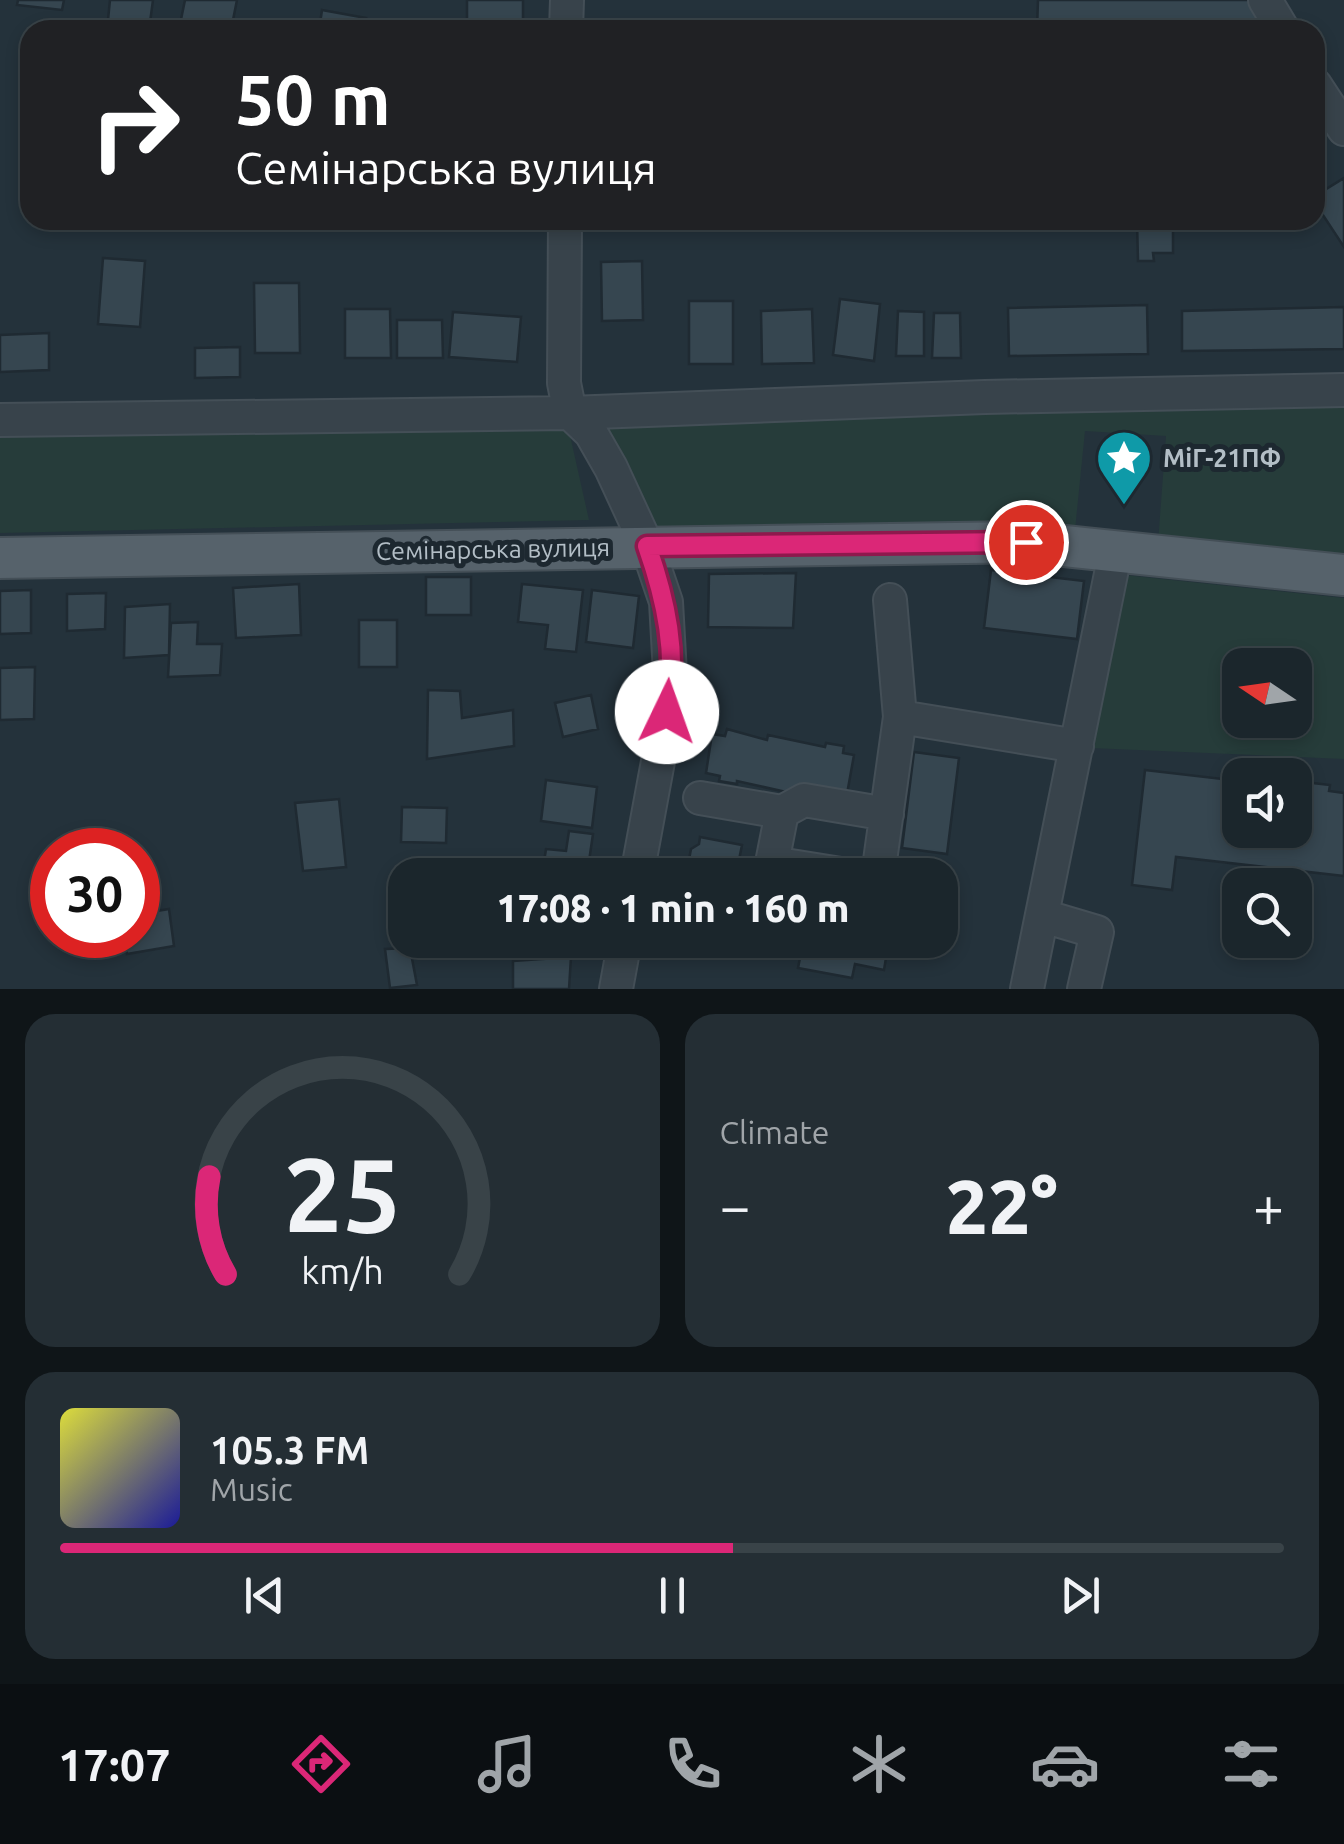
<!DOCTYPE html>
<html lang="en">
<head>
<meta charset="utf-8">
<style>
  body { margin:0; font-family:Ubuntu,sans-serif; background:#242e34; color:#f1f3f6; height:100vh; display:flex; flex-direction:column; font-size:38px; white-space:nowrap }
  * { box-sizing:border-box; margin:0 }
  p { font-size:32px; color:#a0a5a9 }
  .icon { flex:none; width:55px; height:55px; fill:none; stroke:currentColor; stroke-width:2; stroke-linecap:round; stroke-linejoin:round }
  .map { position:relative; height:989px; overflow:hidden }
  .panel { display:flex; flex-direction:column; gap:25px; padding:25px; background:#0f1518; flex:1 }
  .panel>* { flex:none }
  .guide { position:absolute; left:20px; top:20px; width:1305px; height:210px; border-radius:30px; box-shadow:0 5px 15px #0003,0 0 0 2px #394348; background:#202124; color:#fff; overflow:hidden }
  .needle { width:65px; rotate:283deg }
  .tools { position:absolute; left:1222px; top:648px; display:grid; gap:20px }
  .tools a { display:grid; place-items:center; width:90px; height:90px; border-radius:20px; background:#1b262c; box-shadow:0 5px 15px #0003,0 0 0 2px #394348; font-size:50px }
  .speed { position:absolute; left:30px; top:828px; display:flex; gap:20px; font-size:50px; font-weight:700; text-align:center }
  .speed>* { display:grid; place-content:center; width:130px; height:130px; border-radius:50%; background:#1b262c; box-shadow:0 5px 15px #0003,0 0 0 2px #394348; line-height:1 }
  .speed .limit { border:15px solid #d22; background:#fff; color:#111 }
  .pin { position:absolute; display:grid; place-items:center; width:85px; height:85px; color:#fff; margin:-42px; border:5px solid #fff; border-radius:50%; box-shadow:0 2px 10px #0007 }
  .me { position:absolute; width:110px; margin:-55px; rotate:3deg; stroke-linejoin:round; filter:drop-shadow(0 0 8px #0008) }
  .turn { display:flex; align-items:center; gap:35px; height:210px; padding:0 50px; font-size:45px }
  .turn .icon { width:130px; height:130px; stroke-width:2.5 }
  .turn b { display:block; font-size:70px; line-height:85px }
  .big { font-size:75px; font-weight:800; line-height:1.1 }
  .panel .tile { flex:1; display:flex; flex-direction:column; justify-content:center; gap:15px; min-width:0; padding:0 35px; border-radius:30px; background:#242e34 }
  .panel .dial { align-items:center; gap:0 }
  .dial svg { height:260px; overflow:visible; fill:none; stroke:#394348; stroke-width:7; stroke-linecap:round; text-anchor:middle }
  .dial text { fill:#f1f3f6; stroke:none }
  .song { display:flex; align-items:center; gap:30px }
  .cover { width:120px; height:120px; border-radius:15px; background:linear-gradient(135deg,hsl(60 70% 55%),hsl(240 70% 35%)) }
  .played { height:10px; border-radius:5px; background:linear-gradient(90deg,#db2777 55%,#394348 55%) }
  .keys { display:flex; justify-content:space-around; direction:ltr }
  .heat { display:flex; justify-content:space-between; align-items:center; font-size:55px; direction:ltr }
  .panel .tiles { flex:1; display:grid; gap:25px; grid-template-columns:1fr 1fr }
  .tile:last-child { grid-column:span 2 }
  .trip { position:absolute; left:388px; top:858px; width:570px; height:100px; border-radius:30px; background:#1b262c; box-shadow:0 5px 15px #0003,0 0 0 2px #394348; font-weight:800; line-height:100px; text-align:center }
  .tabs { display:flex; height:160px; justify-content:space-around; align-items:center; background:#0b0f12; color:#a0a5a9 }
  .tabs .icon { width:70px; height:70px }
  .tabs .on { color:#db2777 }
  .tabs b { font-size:45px; color:#f1f3f6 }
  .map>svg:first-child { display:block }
  .green { fill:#263c3a; fill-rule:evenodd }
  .building { fill:#364650; stroke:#1f2a32; stroke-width:2.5 }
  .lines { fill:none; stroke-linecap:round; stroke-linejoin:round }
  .minor-casing { stroke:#444f57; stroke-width:36 }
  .major-casing { stroke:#444f57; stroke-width:44 }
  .minor { stroke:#38434b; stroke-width:32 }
  .major { stroke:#56626b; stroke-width:40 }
  .route-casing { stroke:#8e194d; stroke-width:25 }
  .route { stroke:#db2777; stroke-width:18 }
  .labels { text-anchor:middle; stroke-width:10; stroke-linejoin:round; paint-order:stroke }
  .poi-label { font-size:25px; font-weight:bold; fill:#b3bec6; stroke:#1d2830; text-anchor:start }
  .street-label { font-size:25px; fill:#b3bec6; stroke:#1d2830 }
</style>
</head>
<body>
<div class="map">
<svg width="1344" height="989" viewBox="0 0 1344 989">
  <rect width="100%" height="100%" fill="#24323b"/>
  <path class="green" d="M 1344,400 L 1344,556 L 1158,543 L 1166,436 L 1085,431 L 1075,530 L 650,531 L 595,416 Z
    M 567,422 L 589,520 L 0,533 L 0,430 Z
    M 1124,575 L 1344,598 L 1344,759 L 1091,748 ZM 1240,665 L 1295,665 L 1295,720 L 1240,720 Z"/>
  <path class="building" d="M 18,0 L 64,0 L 62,10 L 17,5 Z
    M 110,0 L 153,0 L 149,30 L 107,30 Z
    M 185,0 L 237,0 L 231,30 L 179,29 Z
    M 467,0 L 523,0 L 523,30 L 467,30 Z
    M 1038,0 L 1259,0 L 1259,30 L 1037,30 Z
    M 322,10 L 366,18 L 364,30 L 319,30 Z
    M 668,24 L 718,25 L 718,30 L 668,30 Z
    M 1344,178 L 1344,247 L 1315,203 L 1315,196 Z
    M 601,220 L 642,220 L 641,230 L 601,228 Z
    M 1137,220 L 1173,220 L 1173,253 L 1153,253 L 1154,261 L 1138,261 Z
    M 103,258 L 145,261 L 140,327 L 98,324 Z
    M 642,261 L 643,320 L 602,321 L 601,262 Z
    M 254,283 L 299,283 L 300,353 L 255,353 Z
    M 840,299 L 880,304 L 874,361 L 833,355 Z
    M 689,301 L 733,301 L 733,364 L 689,364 Z
    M 1147,305 L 1148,354 L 1009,356 L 1008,308 Z
    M 1344,307 L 1344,349 L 1182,351 L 1182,311 Z
    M 345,309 L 390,309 L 391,358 L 345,358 Z
    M 812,309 L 814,363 L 762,364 L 761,311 Z
    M 898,311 L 924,312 L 924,356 L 896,356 Z
    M 453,312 L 521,317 L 517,362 L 449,357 Z
    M 934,313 L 960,313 L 961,358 L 932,358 Z
    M 397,320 L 442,320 L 443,358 L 397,358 Z
    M 49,333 L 49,370 L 0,372 L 0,335 Z
    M 240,347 L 240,377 L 195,378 L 195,348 Z
    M 991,570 L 1084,581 L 1077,639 L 984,628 Z
    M 796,573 L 793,628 L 708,627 L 709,574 Z
    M 426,577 L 471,577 L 471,615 L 426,615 Z
    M 299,584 L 301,635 L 236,638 L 233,588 Z
    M 522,584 L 583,590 L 576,652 L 545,649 L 548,625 L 518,622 Z
    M 31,590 L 31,633 L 0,634 L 0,591 Z
    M 592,590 L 639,596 L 633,648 L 586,642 Z
    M 106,593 L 105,629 L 67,631 L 67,594 Z
    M 170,604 L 169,655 L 124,658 L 125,607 Z
    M 359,620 L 397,620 L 397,667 L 359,667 Z
    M 198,622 L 197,644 L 222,644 L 220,675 L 168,677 L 171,623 Z
    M 35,667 L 34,719 L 0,720 L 0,668 Z
    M 428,690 L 460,691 L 462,718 L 513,710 L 514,746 L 427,759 Z
    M 591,695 L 598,729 L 563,737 L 555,703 Z
    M 727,729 L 767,740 L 768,735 L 825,747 L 826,743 L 844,746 L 843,753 L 854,755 L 847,794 L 795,794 L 737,781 L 737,784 L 719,781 L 720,776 L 706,773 L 712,734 L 725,736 Z
    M 914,752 L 959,758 L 947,854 L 902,848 Z
    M 1145,770 L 1240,781 L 1240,830 L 1295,830 L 1295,781 L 1330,785 L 1329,791 L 1344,793 L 1344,876 L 1176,857 L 1172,890 L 1132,885 Z
    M 546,780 L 597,787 L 592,828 L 541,821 Z
    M 339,799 L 346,867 L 303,871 L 295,803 Z
    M 402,807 L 447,808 L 446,843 L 401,842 Z
    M 569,831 L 593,834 L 587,875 L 542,875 L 546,849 L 566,851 Z
    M 700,837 L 742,845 L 736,875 L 686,875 L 691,849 L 699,844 Z
    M 169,909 L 174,946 L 127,954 L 124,935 L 138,935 L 138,914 Z
    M 407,940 L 457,940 L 408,945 Z
    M 702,940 L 768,940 L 766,952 Z
    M 768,940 L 889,940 L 884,970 L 855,964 L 852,978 L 798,968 L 800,958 L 766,952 Z
    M 410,948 L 417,985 L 390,988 L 385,949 Z
    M 571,957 L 569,989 L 513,989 L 513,961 Z"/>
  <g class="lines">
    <g class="minor-casing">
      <path id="minor" d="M 1265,0 L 1283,30
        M 566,30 L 567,0
        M 1315,85 L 1344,129
        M 565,220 L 564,383 L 570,413 L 591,433 L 611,468 L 647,546 L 666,602 L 671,691 L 637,875
        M 0,420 L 570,413 L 985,397 L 1344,390
        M 890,600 L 900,717 L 1077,746
        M 700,798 L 782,812 L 772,863 L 847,875
        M 782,812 L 804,800 L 887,814
        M 878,875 L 900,717
        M 1043,916 L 1097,932 L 1084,989
        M 616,989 L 625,940
        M 1027,989 L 1116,549"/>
    </g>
    <g class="major-casing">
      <path id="major" d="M 0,558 L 1026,542 L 1344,575"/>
    </g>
    <use href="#minor" class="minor"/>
    <use href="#major" class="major"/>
  </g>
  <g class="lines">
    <g class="route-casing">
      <path id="route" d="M 667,712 C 678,655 666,600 647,546 L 1026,542"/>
    </g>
    <use href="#route" class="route"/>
  </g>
  <defs>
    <g id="sight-pin" transform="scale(2.875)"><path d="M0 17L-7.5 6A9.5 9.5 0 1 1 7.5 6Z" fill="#0f9aa8" stroke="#1d2830"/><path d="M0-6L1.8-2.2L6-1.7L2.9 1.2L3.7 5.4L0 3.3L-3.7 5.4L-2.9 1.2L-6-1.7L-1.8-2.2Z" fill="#fff"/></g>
  </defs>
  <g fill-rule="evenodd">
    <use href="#sight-pin" x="1124" y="458"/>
  </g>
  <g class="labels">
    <g class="poi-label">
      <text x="1163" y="467">МіГ-21ПФ</text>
    </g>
    <g class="street-label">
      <text transform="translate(493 549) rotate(-1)" y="9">Семінарська вулиця</text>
    </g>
  </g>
</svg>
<div class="tools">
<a><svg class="needle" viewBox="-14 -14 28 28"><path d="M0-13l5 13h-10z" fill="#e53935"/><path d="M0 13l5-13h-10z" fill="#a0a5a9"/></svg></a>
<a><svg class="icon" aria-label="sound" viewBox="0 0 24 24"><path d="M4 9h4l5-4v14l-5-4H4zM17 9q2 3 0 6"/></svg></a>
<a><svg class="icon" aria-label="search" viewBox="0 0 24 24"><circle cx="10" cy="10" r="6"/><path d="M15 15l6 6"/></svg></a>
</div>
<div class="speed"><div class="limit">30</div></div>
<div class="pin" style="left:1026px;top:542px;background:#d93025"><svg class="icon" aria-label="arrive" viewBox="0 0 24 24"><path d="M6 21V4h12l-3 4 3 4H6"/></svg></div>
<svg class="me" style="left:667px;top:712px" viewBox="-20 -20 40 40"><circle r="19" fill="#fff"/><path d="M0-13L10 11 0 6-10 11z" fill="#db2777"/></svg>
<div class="trip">17:08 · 1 min · 160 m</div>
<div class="guide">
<div class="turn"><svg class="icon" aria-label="right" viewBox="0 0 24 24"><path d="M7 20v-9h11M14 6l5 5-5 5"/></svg><div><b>50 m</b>Семінарська вулиця</div></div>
</div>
</div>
<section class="panel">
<div class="tiles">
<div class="tile dial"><svg viewBox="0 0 100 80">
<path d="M14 69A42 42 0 1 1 86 69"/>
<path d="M14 69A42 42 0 0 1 9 39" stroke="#db2777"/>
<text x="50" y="56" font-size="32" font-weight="700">25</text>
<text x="50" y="72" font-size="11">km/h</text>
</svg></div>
<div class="tile"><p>Climate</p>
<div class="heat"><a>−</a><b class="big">22°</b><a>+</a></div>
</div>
<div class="tile">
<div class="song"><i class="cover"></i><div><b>105.3 FM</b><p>Music</p></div></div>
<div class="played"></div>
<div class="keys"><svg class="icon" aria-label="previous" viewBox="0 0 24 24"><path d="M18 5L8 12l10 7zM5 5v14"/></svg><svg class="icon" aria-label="pause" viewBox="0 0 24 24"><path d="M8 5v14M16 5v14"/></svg><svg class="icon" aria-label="next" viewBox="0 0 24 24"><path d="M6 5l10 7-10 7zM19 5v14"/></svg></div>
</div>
</div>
</section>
<nav class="tabs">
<b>17:07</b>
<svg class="icon on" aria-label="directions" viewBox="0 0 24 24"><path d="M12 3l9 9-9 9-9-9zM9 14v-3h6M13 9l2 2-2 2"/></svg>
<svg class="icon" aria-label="music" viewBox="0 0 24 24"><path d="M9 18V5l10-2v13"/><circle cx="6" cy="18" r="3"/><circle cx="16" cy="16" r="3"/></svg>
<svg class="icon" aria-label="phone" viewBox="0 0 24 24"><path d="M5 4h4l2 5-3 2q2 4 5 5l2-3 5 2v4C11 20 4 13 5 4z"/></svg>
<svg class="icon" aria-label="climate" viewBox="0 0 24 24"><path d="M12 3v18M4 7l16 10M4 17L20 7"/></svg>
<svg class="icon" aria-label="car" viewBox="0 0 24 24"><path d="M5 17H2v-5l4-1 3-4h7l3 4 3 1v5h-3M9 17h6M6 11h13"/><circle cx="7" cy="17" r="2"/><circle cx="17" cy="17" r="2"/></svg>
<svg class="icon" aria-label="filters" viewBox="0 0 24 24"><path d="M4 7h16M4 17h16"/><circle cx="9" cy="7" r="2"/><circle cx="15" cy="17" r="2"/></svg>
</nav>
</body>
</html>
